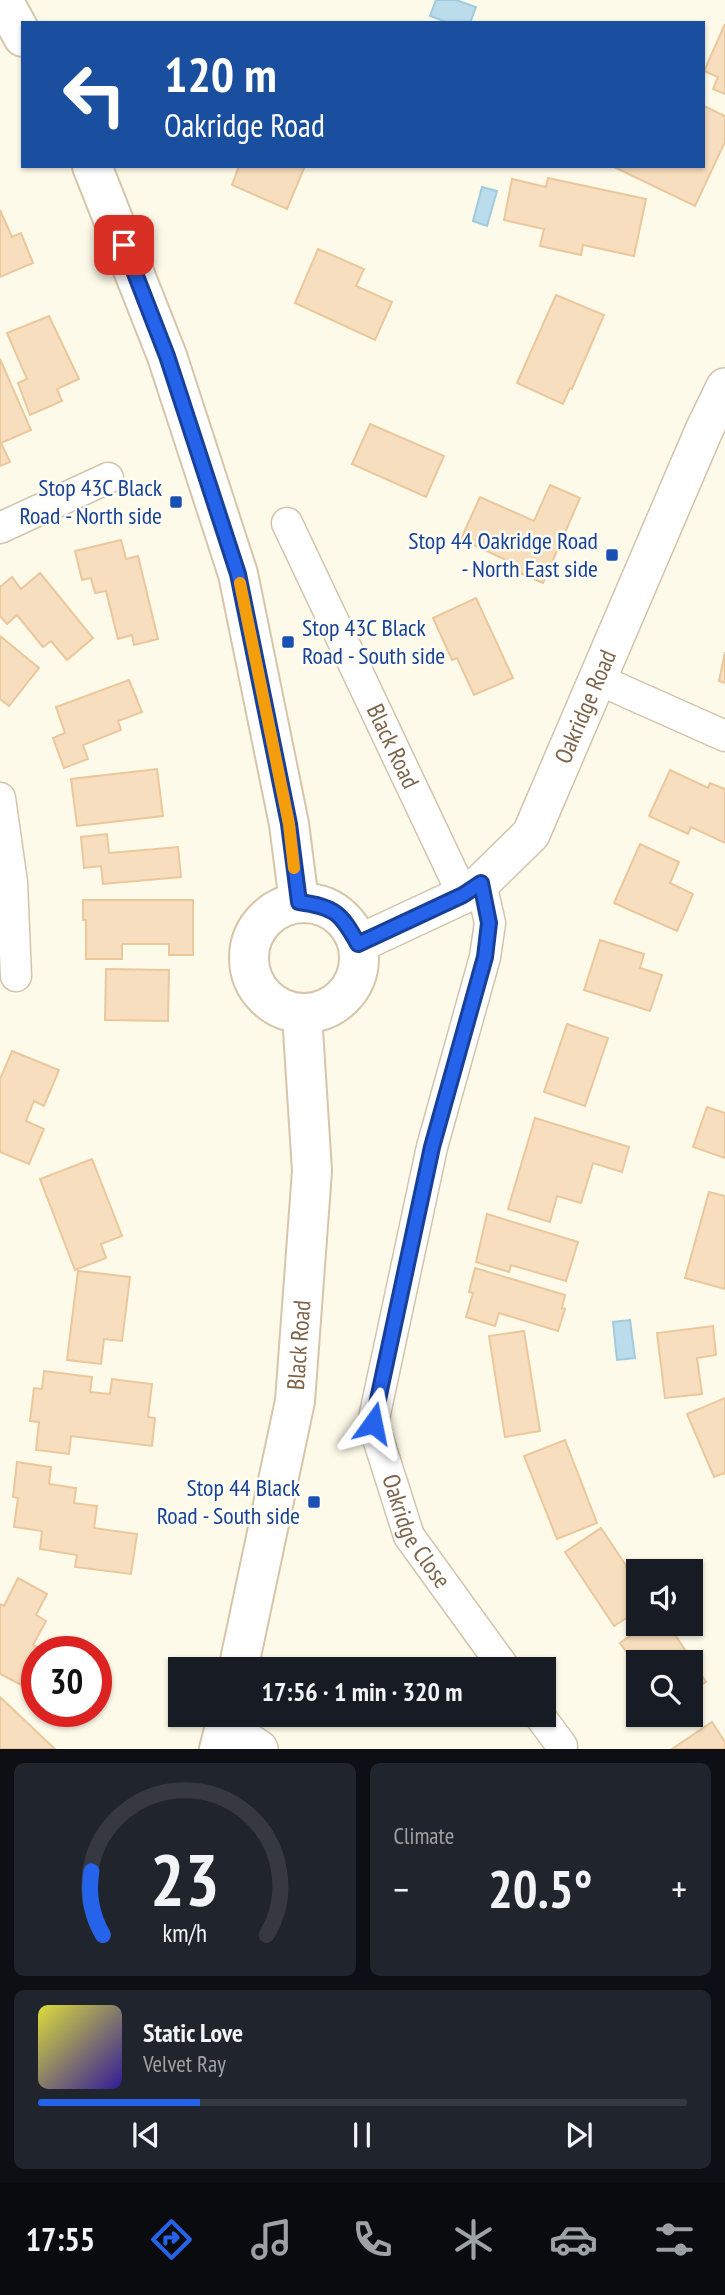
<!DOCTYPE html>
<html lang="en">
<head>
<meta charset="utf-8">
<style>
  body { margin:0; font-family:"PT Sans Narrow",sans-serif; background:#20242c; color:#f1f3f6; height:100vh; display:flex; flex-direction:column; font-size:26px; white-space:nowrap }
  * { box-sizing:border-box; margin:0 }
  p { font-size:23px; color:#9ea1a6 }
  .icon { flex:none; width:38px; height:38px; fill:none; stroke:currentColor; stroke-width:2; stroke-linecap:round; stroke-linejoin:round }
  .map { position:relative; height:1749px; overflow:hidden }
  .side { display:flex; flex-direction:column; gap:14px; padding:14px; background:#0d0f14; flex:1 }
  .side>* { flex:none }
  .top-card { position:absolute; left:21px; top:21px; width:684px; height:147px; border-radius:0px; box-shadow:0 2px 5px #0004; background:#1a4fa0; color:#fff; overflow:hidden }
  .controls { position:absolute; left:626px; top:1559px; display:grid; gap:14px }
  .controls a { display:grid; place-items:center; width:77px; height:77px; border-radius:0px; background:#171b24; box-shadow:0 2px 5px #0004; font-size:35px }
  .speed { position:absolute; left:21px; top:1636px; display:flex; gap:14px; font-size:35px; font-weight:700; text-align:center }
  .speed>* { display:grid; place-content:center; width:91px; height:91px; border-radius:50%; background:#171b24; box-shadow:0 2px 5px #0004; line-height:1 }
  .speed .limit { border:10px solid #d22; background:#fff; color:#111 }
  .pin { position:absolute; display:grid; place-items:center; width:60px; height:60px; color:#fff; margin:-30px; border-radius:14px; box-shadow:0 4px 10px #0006 }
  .me { position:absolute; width:77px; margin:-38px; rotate:12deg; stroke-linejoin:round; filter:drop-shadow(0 0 5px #0008) }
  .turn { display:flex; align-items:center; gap:24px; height:147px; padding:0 28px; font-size:32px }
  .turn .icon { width:91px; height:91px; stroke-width:2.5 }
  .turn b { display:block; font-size:49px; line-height:60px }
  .big { font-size:52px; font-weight:600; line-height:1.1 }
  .side .widget { flex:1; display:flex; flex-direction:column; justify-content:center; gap:10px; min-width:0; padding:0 24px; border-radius:10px; background:#20242c }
  .side .dial { align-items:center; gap:0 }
  .dial svg { height:182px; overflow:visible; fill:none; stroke:#363941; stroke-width:7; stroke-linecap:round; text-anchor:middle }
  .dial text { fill:#f1f3f6; stroke:none }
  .song { display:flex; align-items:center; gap:21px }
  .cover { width:84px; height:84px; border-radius:10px; background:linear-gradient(135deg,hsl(60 70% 55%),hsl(250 70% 35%)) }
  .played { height:7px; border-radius:4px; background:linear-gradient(90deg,#2563eb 25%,#363941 25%) }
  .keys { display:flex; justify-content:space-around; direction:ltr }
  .heat { display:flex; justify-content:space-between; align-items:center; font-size:38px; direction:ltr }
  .side .tiles { flex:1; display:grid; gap:14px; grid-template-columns:1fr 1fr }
  .widget:last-child { grid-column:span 2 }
  .trip { position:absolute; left:168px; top:1657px; width:388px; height:70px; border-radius:0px; background:#171b24; box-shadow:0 2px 5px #0004; font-weight:600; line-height:70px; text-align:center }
  .menu { display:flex; height:112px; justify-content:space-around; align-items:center; background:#090b0e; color:#9ea1a6 }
  .menu .icon { width:49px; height:49px }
  .menu .current { color:#2563eb }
  .menu b { font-size:32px; color:#f1f3f6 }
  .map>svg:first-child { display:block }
  .water { fill:#bbdceb; stroke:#a0cade; stroke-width:2 }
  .building { fill:#f7debe; stroke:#ebc79c; stroke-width:2 }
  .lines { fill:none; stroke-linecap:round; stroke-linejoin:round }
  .minor-casing { stroke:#d3c3ad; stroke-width:33 }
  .tertiary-casing { stroke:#d3c3ad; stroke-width:40 }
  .secondary-casing { stroke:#d7c5aa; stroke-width:42 }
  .minor { stroke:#fff; stroke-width:30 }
  .tertiary { stroke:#fff; stroke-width:37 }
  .secondary { stroke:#fff; stroke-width:38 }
  .route-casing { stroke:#184099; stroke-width:18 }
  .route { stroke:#2563eb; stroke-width:12 }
  .slow { stroke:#f59e0b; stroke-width:12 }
  .transit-dot { fill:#1a4fb4; stroke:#fffcf2; stroke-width:2.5 }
  .labels { text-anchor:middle; stroke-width:5; stroke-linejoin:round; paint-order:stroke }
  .transit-label { font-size:24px; fill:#164399; stroke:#fffcf2; text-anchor:end }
  .street-label { font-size:24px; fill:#7d6449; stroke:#fffcf2 }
</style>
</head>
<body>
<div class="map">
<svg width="725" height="1749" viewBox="0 0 725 1749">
  <rect width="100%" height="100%" fill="#fefae9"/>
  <path class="water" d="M 436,0 L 456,0 L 476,7 L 470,23 L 449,23 L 430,16 Z
    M 482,187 L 497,191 L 487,226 L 473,221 Z
    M 630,1320 L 635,1358 L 617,1360 L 613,1322 Z"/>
  <path class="building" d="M 725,24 L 725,94 L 713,89 L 718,77 L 704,71 Z
    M 704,106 L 725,116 L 725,142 L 695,206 L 612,166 L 704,166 Z
    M 239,166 L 305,166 L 287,209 L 232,185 Z
    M 548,178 L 646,199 L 634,256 L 583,245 L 581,255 L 540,246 L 544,229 L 504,220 L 512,179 L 546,187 Z
    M 0,210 L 12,237 L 21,233 L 33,263 L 0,277 Z
    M 318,249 L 364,269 L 356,286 L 392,302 L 375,340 L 295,303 Z
    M 556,295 L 604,315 L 572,389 L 570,388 L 563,404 L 517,383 Z
    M 49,316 L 79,379 L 57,389 L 62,401 L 30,415 L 18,383 L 27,379 L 7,333 Z
    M 0,359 L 31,430 L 1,443 L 10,462 L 0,466 Z
    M 370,424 L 444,456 L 426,497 L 352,464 Z
    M 550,485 L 580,498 L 543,583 L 517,572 L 519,566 L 461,539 L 480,497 L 534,521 Z
    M 121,540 L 126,559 L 138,556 L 158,639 L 134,645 L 132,635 L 118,639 L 106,591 L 95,593 L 91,578 L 82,580 L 75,551 Z
    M 40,573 L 93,638 L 67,660 L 51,641 L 43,647 L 17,615 L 7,624 L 0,616 L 0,587 L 12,577 L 21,589 Z
    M 476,598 L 513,678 L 474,695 L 457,658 L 452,660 L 433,618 Z
    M 0,636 L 39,668 L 9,706 L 0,699 Z
    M 725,652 L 725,683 L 719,681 Z
    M 129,680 L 142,712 L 118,721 L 121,730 L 83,745 L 88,759 L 64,768 L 53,738 L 65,733 L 56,707 Z
    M 157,769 L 163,816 L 77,826 L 71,779 Z
    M 670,770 L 708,788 L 710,783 L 725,789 L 725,843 L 691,827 L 688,834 L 649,816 Z
    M 107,834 L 109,853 L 178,847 L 181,877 L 103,884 L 101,866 L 84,868 L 81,837 Z
    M 640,844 L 679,862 L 670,883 L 693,894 L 677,931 L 614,903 Z
    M 83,900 L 193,900 L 193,955 L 169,955 L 169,944 L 122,944 L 122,959 L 86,959 L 86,920 L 83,920 Z
    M 600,940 L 644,954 L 640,968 L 662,975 L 650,1011 L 584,990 Z
    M 106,969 L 169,970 L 168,1021 L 105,1020 Z
    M 567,1024 L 608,1038 L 585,1106 L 544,1092 Z
    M 12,1051 L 59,1070 L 44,1106 L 34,1101 L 26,1121 L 44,1129 L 29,1164 L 0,1152 L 0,1079 Z
    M 707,1107 L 725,1113 L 725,1158 L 693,1147 Z
    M 535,1118 L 629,1147 L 622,1172 L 593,1163 L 581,1203 L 557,1196 L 550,1222 L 508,1209 Z
    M 92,1159 L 122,1236 L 101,1244 L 106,1258 L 75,1270 L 40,1179 Z
    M 709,1192 L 725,1196 L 725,1289 L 685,1278 Z
    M 487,1214 L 578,1242 L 566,1281 L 511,1265 L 509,1272 L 476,1262 Z
    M 475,1268 L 565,1295 L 562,1308 L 565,1309 L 558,1331 L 499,1313 L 495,1326 L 466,1317 L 473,1293 L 469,1292 Z
    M 78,1271 L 130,1277 L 122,1341 L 104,1339 L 101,1364 L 67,1360 Z
    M 713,1326 L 716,1355 L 697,1358 L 702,1394 L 665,1398 L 657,1333 Z
    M 524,1331 L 540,1431 L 505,1437 L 489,1336 Z
    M 44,1371 L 92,1377 L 90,1392 L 110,1394 L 112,1379 L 152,1384 L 148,1417 L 155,1418 L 152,1446 L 71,1436 L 69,1454 L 36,1450 L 39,1422 L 30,1421 L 34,1388 L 42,1389 Z
    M 725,1398 L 725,1475 L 724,1473 L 714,1477 L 687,1414 Z
    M 565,1440 L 597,1523 L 557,1539 L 524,1456 Z
    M 17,1462 L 51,1467 L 49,1484 L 76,1488 L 74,1503 L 97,1506 L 94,1528 L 137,1534 L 131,1574 L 75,1567 L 77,1555 L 40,1549 L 42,1531 L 14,1527 L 18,1498 L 13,1497 Z
    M 601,1528 L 639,1585 L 639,1610 L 614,1626 L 565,1552 Z
    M 18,1578 L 47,1594 L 36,1615 L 46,1621 L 33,1645 L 46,1652 L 37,1652 L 37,1693 L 0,1674 L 0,1604 L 4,1606 Z
    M 647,1624 L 651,1630 L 661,1624 L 668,1624 L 706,1682 L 691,1691 L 691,1662 L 639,1662 L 639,1671 L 620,1643 Z
    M 0,1697 L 55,1749 L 0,1749 Z
    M 712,1722 L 725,1742 L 725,1749 L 672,1749 Z"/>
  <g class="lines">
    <g class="minor-casing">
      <g id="minor">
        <path id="s1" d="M 287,523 L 463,895"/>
        <path d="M 0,528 L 108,478"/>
        <path d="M 597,679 L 725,736"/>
        <path d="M 0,798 L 12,882 L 16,976"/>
        <path id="s2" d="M 481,883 L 490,923 L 485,957 L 432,1147 L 373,1423 L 409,1536 L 506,1670"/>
        <path d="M 539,1715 L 562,1746"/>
      </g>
    </g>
    <g class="tertiary-casing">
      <g id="tertiary">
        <path id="s3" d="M 358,944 L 463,895 L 481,883 L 531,834 L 705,428 L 725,387"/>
        <path d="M 225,1727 L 259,1749"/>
      </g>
    </g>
    <g class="secondary-casing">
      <g id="secondary">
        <path d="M 3,0 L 23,37"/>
        <path d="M 92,166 L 167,356 L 238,574 L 289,824 L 299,902"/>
        <circle cx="304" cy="958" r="55"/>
        <path id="s4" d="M 238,1670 L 295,1401 L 312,1171 L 302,1014"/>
        <path d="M 219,1749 L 228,1715"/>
      </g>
    </g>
    <use href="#minor" class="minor"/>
    <use href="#tertiary" class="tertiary"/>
    <use href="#secondary" class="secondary"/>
  </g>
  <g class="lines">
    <g class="route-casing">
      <path id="route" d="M 124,245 L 167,356 L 238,574 L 289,824 L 299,902 C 335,907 341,913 358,944 L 463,895 L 481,883 L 489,923 L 485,957 L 432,1147 L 373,1423"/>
    </g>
    <use href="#route" class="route"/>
    <path class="slow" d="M 240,583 L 289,824 L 294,868"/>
  </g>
  <g class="transit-dot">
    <rect x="169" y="495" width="14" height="14" rx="3.5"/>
    <rect x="605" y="548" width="14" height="14" rx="3.5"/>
    <rect x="281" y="635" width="14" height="14" rx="3.5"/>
    <rect x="307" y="1495" width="14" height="14" rx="3.5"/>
  </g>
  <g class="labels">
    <g class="transit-label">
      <text x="162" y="496">Stop 43C Black<tspan x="162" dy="28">Road - North side</tspan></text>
      <text x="598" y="549">Stop 44 Oakridge Road<tspan x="598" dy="28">- North East side</tspan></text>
      <text x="302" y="636" text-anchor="start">Stop 43C Black<tspan x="302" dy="28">Road - South side</tspan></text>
      <text x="300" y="1496">Stop 44 Black<tspan x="300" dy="28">Road - South side</tspan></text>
    </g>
    <g class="street-label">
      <text dy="8" stroke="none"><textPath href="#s3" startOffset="346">Oakridge Road</textPath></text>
      <text dy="8" stroke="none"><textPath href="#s1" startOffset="247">Black Road</textPath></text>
      <text dy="8" stroke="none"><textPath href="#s4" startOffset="331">Black Road</textPath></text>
      <text dy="8" stroke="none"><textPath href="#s2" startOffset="672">Oakridge Close</textPath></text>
    </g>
  </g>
</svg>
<div class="controls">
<a><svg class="icon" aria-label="sound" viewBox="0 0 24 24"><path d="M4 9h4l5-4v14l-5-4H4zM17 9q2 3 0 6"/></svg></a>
<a><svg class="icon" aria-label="search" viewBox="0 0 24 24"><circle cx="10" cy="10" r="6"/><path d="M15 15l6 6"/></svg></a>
</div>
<div class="speed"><div class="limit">30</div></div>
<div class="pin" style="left:124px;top:245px;background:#d93025"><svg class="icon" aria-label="arrive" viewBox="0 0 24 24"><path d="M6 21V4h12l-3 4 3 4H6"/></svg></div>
<svg class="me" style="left:373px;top:1423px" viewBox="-20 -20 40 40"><path d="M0-17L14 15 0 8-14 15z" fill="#2563eb" stroke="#fff" stroke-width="4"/></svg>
<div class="trip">17:56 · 1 min · 320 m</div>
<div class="top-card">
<div class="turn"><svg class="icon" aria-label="left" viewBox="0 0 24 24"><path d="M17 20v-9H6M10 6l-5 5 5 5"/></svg><div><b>120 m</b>Oakridge Road</div></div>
</div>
</div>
<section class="side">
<div class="tiles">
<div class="widget dial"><svg viewBox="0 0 100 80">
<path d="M14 69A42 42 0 1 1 86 69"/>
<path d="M14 69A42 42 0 0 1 9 41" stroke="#2563eb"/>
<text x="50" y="56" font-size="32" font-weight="700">23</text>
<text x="50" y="72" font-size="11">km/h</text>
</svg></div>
<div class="widget"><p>Climate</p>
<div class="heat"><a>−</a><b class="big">20.5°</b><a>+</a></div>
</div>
<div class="widget">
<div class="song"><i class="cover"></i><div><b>Static Love</b><p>Velvet Ray</p></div></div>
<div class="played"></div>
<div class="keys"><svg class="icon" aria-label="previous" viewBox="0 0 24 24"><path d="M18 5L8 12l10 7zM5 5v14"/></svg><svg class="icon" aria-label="pause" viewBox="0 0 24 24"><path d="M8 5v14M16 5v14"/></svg><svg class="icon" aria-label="next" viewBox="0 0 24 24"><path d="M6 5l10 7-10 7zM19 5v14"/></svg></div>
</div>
</div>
</section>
<nav class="menu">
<b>17:55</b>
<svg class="icon current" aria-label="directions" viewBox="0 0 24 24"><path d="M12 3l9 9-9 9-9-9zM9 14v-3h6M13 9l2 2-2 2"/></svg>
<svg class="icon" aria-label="music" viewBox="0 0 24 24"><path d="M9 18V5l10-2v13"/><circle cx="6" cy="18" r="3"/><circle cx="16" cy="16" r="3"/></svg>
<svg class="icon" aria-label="phone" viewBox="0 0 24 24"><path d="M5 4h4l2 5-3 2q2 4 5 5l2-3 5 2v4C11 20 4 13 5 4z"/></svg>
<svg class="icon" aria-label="climate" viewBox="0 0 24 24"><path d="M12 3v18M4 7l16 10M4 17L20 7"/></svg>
<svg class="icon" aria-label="car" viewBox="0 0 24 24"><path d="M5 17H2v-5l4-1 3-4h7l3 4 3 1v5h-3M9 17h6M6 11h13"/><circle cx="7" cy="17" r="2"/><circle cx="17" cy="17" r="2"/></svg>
<svg class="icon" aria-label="filters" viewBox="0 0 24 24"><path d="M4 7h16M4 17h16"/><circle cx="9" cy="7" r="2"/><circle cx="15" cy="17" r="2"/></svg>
</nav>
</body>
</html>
